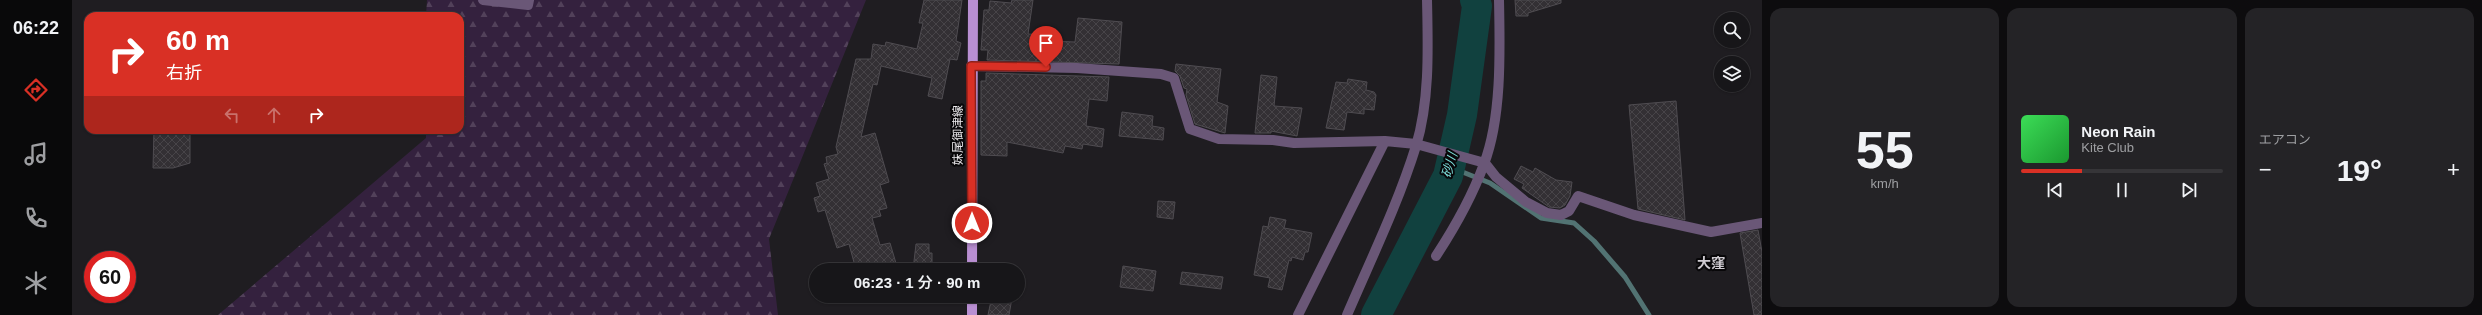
<!DOCTYPE html>
<html lang="ja">
<head>
<meta charset="utf-8">
<style>
  body { margin:0; font-family:Arial,"Noto Sans JP",sans-serif; background:#242326; color:#f1f3f6; height:100vh; display:flex; flex-direction:column; font-size:15px; white-space:nowrap }
  * { box-sizing:border-box; margin:0 }
  p { font-size:13px; color:#9e9fa2 }
  .icon { flex:none; width:22px; height:22px; fill:none; stroke:currentColor; stroke-width:2; stroke-linecap:round; stroke-linejoin:round }
  .map { position:relative; flex:1; overflow:hidden }
  .panel { display:flex; flex-direction:column; gap:8px; padding:8px; background:#0d0c0e; width:720px }
  .panel>* { flex:none }
  .guide { position:absolute; left:12px; top:12px; width:380px; height:122px; border-radius:12px; box-shadow:0 1px 3px #0004,0 0 0 1px #363538; background:#d93025; color:#fff; overflow:hidden }
  .controls { position:absolute; left:1642px; top:12px; display:grid; gap:8px }
  .controls a { display:grid; place-items:center; width:36px; height:36px; border-radius:50%; background:#171619; box-shadow:0 1px 3px #0004,0 0 0 1px #363538; font-size:20px }
  .speed { position:absolute; left:12px; top:251px; display:flex; gap:8px; font-size:20px; font-weight:700; text-align:center }
  .speed>* { display:grid; place-content:center; width:52px; height:52px; border-radius:50%; background:#171619; box-shadow:0 1px 3px #0004,0 0 0 1px #363538; line-height:1 }
  .speed .limit { border:6px solid #d22; background:#fff; color:#111 }
  .pin { position:absolute; display:grid; place-items:center; width:34px; height:34px; color:#fff; margin:-41px -17px; border-radius:50% 50% 50% 0; rotate:-45deg; box-shadow:0 0 4px #0007 }
  .pin .icon { rotate:45deg }
  .me { position:absolute; width:44px; margin:-22px; rotate:0deg; stroke-linejoin:round; filter:drop-shadow(0 0 3px #0008) }
  .turn { display:flex; align-items:center; gap:14px; height:84px; padding:0 16px; font-size:18px }
  .turn .icon { width:52px; height:52px; stroke-width:2.5 }
  .turn b { display:block; font-size:28px; line-height:34px }
  .lanes { display:flex; align-items:center; height:38px; padding:0 16px; background:#0003; justify-content:center; gap:20px; direction:ltr }
  .lanes .off { opacity:.35 }
  .big { font-size:30px; font-weight:600; line-height:1.1 }
  .panel .card { flex:1; display:flex; flex-direction:column; justify-content:center; gap:6px; min-width:0; padding:0 14px; border-radius:12px; background:#242326 }
  .panel .dial { align-items:center; gap:0 }
  .dial b { font-size:52px; line-height:1 }
  .song { display:flex; align-items:center; gap:12px }
  .cover { width:48px; height:48px; border-radius:6px; background:linear-gradient(135deg,hsl(130 70% 55%),hsl(130 70% 35%)) }
  .played { height:4px; border-radius:2px; background:linear-gradient(90deg,#d93025 30%,#363538 30%) }
  .keys { display:flex; justify-content:space-around; direction:ltr }
  .heat { display:flex; justify-content:space-between; align-items:center; font-size:22px; direction:ltr }
  .panel .tiles { flex:1; display:grid; gap:8px; grid-template-columns:repeat(3,1fr) }
  .trip { position:absolute; left:737px; top:263px; width:216px; height:40px; border-radius:20px; background:#171619; box-shadow:0 1px 3px #0004,0 0 0 1px #363538; font-weight:600; line-height:40px; text-align:center }
  main { display:flex; flex:1; min-height:0 }
  .tabs { display:flex; flex-direction:column; width:72px; justify-content:space-around; align-items:center; background:#09090a; color:#9e9fa2 }
  .tabs .icon { width:28px; height:28px }
  .tabs .on { color:#d93025 }
  .tabs b { font-size:18px; color:#f1f3f6 }
  .map>svg:first-child { display:block }
  .forest { fill:url(#forest-firs) }
  .lines { fill:none; stroke-linecap:round; stroke-linejoin:round }
  .stream { stroke:#527373; stroke-width:5 }
  .river { stroke:#11413f; stroke-width:30 }
  .building { fill:url(#building-cross-hatch); stroke:#4f4c51 }
  .minor { stroke:#6a5777; stroke-width:10 }
  .major { stroke:#b98fd2; stroke-width:10 }
  .route-casing { stroke:#8d1f18; stroke-width:10 }
  .route { stroke:#d93025; stroke-width:7 }
  .labels { text-anchor:middle; stroke-width:4; stroke-linejoin:round; paint-order:stroke }
  .street-label { font-size:12px; fill:#eae8eb; stroke:#080709 }
  .water-label { font-size:13px; font-style:italic; fill:#7cdfda; stroke:#080709 }
  .quarter-label { font-size:14px; font-weight:bold; fill:#cfcbd1; stroke:#080709 }
</style>
</head>
<body>
<main>
<nav class="tabs">
<b>06:22</b>
<svg class="icon on" aria-label="directions" viewBox="0 0 24 24"><path d="M12 3l9 9-9 9-9-9zM9 14v-3h6M13 9l2 2-2 2"/></svg>
<svg class="icon" aria-label="music" viewBox="0 0 24 24"><path d="M9 18V5l10-2v13"/><circle cx="6" cy="18" r="3"/><circle cx="16" cy="16" r="3"/></svg>
<svg class="icon" aria-label="phone" viewBox="0 0 24 24"><path d="M5 4h4l2 5-3 2q2 4 5 5l2-3 5 2v4C11 20 4 13 5 4z"/></svg>
<svg class="icon" aria-label="climate" viewBox="0 0 24 24"><path d="M12 3v18M4 7l16 10M4 17L20 7"/></svg>
</nav>
<div class="map">
<svg width="1690" height="315" viewBox="0 0 1690 315">
  <defs>
    <pattern id="forest-firs" width="22" height="20" patternUnits="userSpaceOnUse"><rect width="22" height="20" fill="#34213e"/><path d="M5 1l3.5 6h-7zM16 11l3.5 6h-7z" fill="#52415a"/></pattern>
    <pattern id="building-cross-hatch" width="8" height="8" patternUnits="userSpaceOnUse"><rect width="8" height="8" fill="#333034"/><path d="M0 0l8 8M0 8l8-8" fill="none" stroke="#474448"/></pattern>
  </defs>
  <rect width="100%" height="100%" fill="#1f1d21"/>
  <path class="forest" d="M 355,0 L 794,0 L 697,239 L 706,315 L 146,315 L 354,138 L 354,130 L 388,130 L 388,16 L 354,16 Z"/>
  <g class="lines">
    <path class="stream" d="M 1378,167 L 1418,183 L 1469,218 L 1502,223 L 1522,241 L 1553,277 L 1577,315"/>
    <path class="river" d="M 1304,315 L 1376,176 L 1390,115 L 1405,6 L 1403,0"/>
  </g>
  <path class="building" d="M 852,0 L 890,0 L 884,41 L 889,43 L 885,60 L 878,59 L 870,99 L 856,96 L 860,78 L 809,66 L 805,85 L 801,84 L 789,137 L 803,133 L 817,182 L 808,185 L 815,208 L 807,210 L 809,216 L 800,218 L 808,245 L 818,243 L 826,270 L 790,270 L 788,264 L 783,266 L 777,244 L 765,248 L 753,210 L 746,212 L 742,198 L 748,196 L 744,183 L 757,179 L 752,164 L 755,163 L 754,157 L 766,154 L 764,147 L 784,59 L 799,59 L 801,44 L 813,46 L 814,42 L 845,49 L 851,23 L 847,23 Z
    M 940,0 L 961,0 L 956,34 L 974,35 L 974,41 L 1003,42 L 1006,18 L 1050,22 L 1047,64 L 915,60 L 916,50 L 909,50 L 912,10 L 917,10 L 918,1 L 939,3 Z
    M 1443,0 L 1489,0 L 1489,3 L 1456,13 L 1456,16 L 1444,16 Z
    M 1104,64 L 1149,69 L 1145,102 L 1156,106 L 1153,133 L 1123,124 L 1114,95 L 1115,89 L 1112,88 L 1108,76 L 1103,71 Z
    M 914,73 L 1037,77 L 1035,101 L 1017,99 L 1014,126 L 1032,129 L 1030,147 L 1011,144 L 1010,149 L 993,146 L 991,153 L 935,142 L 935,156 L 909,155 L 909,81 L 914,81 Z
    M 1189,75 L 1205,77 L 1202,106 L 1230,108 L 1225,136 L 1199,131 L 1199,133 L 1183,133 Z
    M 1276,79 L 1295,82 L 1294,90 L 1302,92 L 1304,95 L 1302,110 L 1292,109 L 1292,114 L 1275,112 L 1272,130 L 1254,128 L 1264,82 L 1275,83 Z
    M 1604,101 L 1613,220 L 1566,209 L 1557,105 Z
    M 1050,112 L 1081,116 L 1080,126 L 1092,128 L 1091,140 L 1047,136 Z
    M 82,130 L 118,130 L 118,163 L 101,168 L 81,168 Z
    M 1449,166 L 1461,172 L 1463,168 L 1484,180 L 1500,182 L 1498,196 L 1493,205 L 1488,208 L 1477,207 L 1450,188 L 1452,184 L 1442,179 Z
    M 1086,201 L 1103,202 L 1101,219 L 1085,217 Z
    M 1198,217 L 1214,220 L 1212,228 L 1240,233 L 1236,252 L 1233,252 L 1231,260 L 1220,257 L 1219,261 L 1217,260 L 1210,290 L 1196,287 L 1198,278 L 1182,275 L 1191,226 L 1196,227 Z
    M 1686,230 L 1690,252 L 1690,315 L 1682,315 L 1668,233 Z
    M 844,244 L 857,244 L 857,253 L 860,253 L 860,270 L 841,270 Z
    M 1051,266 L 1084,271 L 1081,291 L 1048,287 Z
    M 1110,272 L 1151,277 L 1149,289 L 1108,284 Z
    M 920,296 L 940,298 L 937,315 L 916,315 Z"/>
  <g class="lines">
    <path class="minor" d="M 411,0 L 456,5 L 457,0
      M 899,66 L 1005,68 L 1089,74 L 1102,78 L 1118,129 L 1147,139 L 1201,140 L 1222,143 L 1313,141 L 1344,144 L 1413,163 L 1424,177 L 1454,202 L 1475,213 L 1489,215 L 1497,211 L 1506,196 L 1562,215 L 1639,232 L 1690,223
      M 1364,256 C 1383,227 1400,197 1412,164 C 1430,117 1428,50 1427,0
      M 1226,315 L 1313,141
      M 1275,315 C 1299,259 1326,204 1344,146 C 1358,100 1356,47 1355,0"/>
    <path class="major" d="M 900,270 L 901,0
      M 900,296 L 900,315"/>
  </g>
  <g class="lines">
    <g class="route-casing">
      <path id="route" d="M 900,223 L 899,66 L 974,67"/>
    </g>
    <use href="#route" class="route"/>
  </g>
  <g class="labels">
    <g class="street-label">
      <text transform="translate(886 135) rotate(-90)" y="4">妹尾御津線</text>
    </g>
    <g class="water-label">
      <text transform="translate(1377 165) rotate(-74)" y="5">砂川</text>
    </g>
    <g class="quarter-label">
      <text x="1639" y="268">大窪</text>
    </g>
  </g>
</svg>
<div class="controls">
<a><svg class="icon" aria-label="search" viewBox="0 0 24 24"><circle cx="10" cy="10" r="6"/><path d="M15 15l6 6"/></svg></a>
<a><svg class="icon" aria-label="layers" viewBox="0 0 24 24"><path d="M12 4l9 5-9 5-9-5zM3 14l9 5 9-5"/></svg></a>
</div>
<div class="speed"><div class="limit">60</div></div>
<div class="pin" style="left:974px;top:67px;background:#d93025"><svg class="icon" aria-label="arrive" viewBox="0 0 24 24"><path d="M6 21V4h12l-3 4 3 4H6"/></svg></div>
<svg class="me" style="left:900px;top:223px" viewBox="-20 -20 40 40"><circle r="17" fill="#d93025" stroke="#fff" stroke-width="3"/><path d="M0-11L8 9 0 5-8 9z" fill="#fff"/></svg>
<div class="trip">06:23 · 1 分 · 90 m</div>
<div class="guide">
<div class="turn"><svg class="icon" aria-label="right" viewBox="0 0 24 24"><path d="M7 20v-9h11M14 6l5 5-5 5"/></svg><div><b>60 m</b>右折</div></div>
<div class="lanes"><svg class="icon off" aria-label="left" viewBox="0 0 24 24"><path d="M17 20v-9H6M10 6l-5 5 5 5"/></svg><svg class="icon off" aria-label="ahead" viewBox="0 0 24 24"><path d="M12 20V5M6 11l6-6 6 6"/></svg><svg class="icon" aria-label="right" viewBox="0 0 24 24"><path d="M7 20v-9h11M14 6l5 5-5 5"/></svg></div>
</div>
</div>
<section class="panel">
<div class="tiles">
<div class="card dial"><b>55</b><p>km/h</p></div>
<div class="card">
<div class="song"><i class="cover"></i><div><b>Neon Rain</b><p>Kite Club</p></div></div>
<div class="played"></div>
<div class="keys"><svg class="icon" aria-label="previous" viewBox="0 0 24 24"><path d="M18 5L8 12l10 7zM5 5v14"/></svg><svg class="icon" aria-label="pause" viewBox="0 0 24 24"><path d="M8 5v14M16 5v14"/></svg><svg class="icon" aria-label="next" viewBox="0 0 24 24"><path d="M6 5l10 7-10 7zM19 5v14"/></svg></div>
</div>
<div class="card"><p>エアコン</p>
<div class="heat"><a>−</a><b class="big">19°</b><a>+</a></div>
</div>
</div>
</section>
</main>
</body>
</html>
